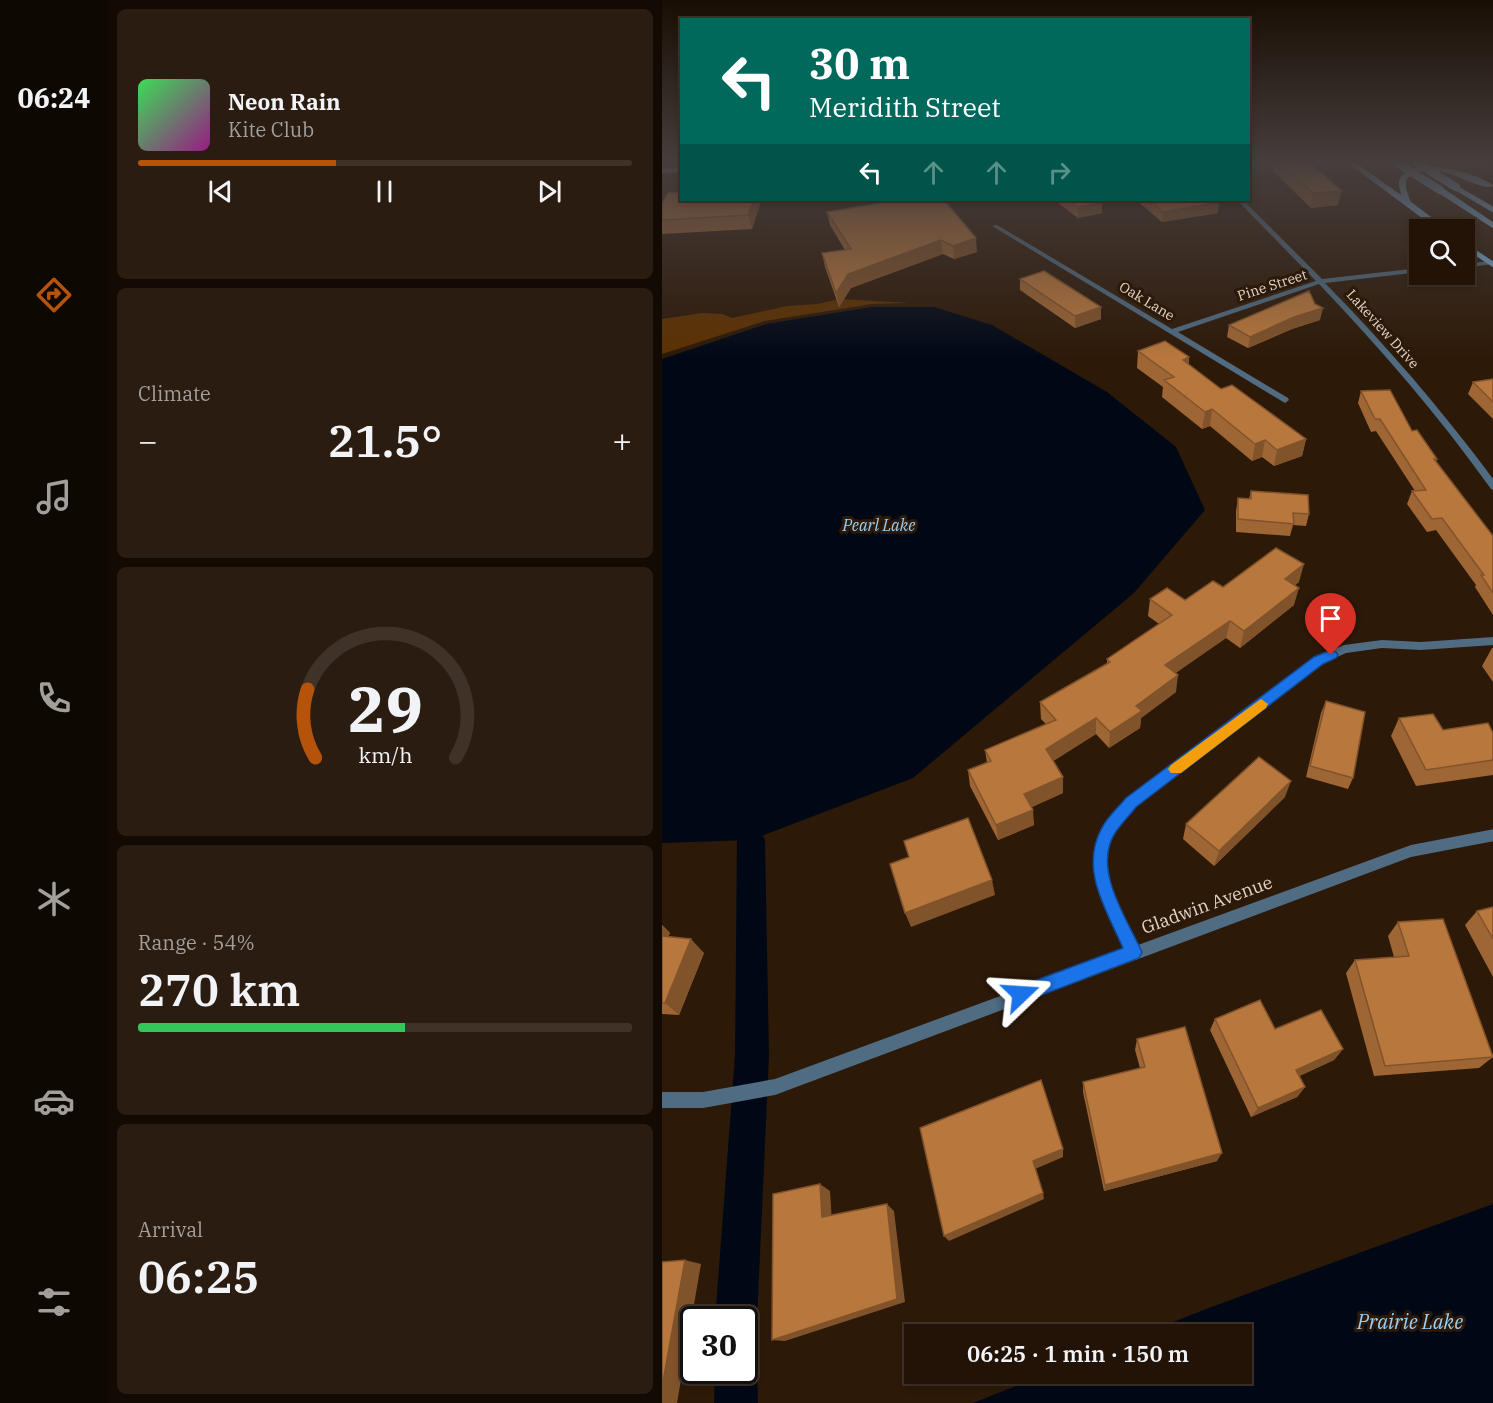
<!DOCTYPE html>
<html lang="en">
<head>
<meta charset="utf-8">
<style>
  body { margin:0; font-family:"IBM Plex Serif",serif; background:#2a1c10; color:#f1f3f6; height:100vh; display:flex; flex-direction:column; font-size:22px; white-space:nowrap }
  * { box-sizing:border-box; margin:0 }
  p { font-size:20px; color:#a29e9b }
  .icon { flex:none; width:33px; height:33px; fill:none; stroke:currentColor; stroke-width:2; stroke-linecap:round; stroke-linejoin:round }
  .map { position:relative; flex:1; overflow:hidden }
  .drawer { display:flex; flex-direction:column; gap:9px; padding:9px; background:#130a03; width:554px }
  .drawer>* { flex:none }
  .banner { position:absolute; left:18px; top:18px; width:570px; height:183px; border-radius:0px; box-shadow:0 3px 9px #0003,0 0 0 2px #3f3228; background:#00695c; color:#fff; overflow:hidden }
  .fabs { position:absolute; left:747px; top:219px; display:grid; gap:12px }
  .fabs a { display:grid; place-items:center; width:66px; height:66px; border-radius:0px; background:#221306; box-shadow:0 3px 9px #0003,0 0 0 2px #3f3228; font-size:30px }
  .speed { position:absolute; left:18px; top:1306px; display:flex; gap:12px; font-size:30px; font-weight:700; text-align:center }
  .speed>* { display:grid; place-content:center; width:78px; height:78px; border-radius:50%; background:#221306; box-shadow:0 3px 9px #0003,0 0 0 2px #3f3228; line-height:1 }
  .speed .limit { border:3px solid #111; border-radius:9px; background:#fff; color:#111 }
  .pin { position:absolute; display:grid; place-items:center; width:51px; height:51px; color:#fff; margin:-62px -26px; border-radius:50% 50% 50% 0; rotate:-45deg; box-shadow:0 0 6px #0007 }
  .pin .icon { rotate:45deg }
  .me { position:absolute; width:66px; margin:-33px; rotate:70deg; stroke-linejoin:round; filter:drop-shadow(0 0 4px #0008) }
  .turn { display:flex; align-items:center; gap:21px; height:126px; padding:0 30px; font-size:27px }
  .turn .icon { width:78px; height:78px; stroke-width:2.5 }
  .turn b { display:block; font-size:42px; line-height:51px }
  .lanes { display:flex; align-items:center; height:57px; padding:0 30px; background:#0003; justify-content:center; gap:30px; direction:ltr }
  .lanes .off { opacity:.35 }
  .big { font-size:45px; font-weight:600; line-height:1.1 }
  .drawer .tile { flex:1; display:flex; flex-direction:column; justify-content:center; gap:9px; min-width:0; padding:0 21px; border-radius:9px; background:#2a1c10 }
  .drawer .dial { align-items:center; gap:0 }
  .dial svg { height:156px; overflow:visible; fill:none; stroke:#3f3228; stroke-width:7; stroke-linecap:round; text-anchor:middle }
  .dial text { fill:#f1f3f6; stroke:none }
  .song { display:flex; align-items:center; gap:18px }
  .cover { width:72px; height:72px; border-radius:9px; background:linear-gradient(135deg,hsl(130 70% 55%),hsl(310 70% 35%)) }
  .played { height:6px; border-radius:3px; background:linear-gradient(90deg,#b45309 40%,#3f3228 40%) }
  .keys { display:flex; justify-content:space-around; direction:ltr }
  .heat { display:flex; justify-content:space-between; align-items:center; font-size:33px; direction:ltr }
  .charge { height:9px; border-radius:4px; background:linear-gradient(90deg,#34c759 54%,#3f3228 0) }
  .trip { position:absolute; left:242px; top:1324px; width:348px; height:60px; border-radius:0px; background:#221306; box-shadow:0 3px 9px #0003,0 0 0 2px #3f3228; font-weight:600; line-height:60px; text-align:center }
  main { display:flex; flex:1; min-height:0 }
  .tab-bar { display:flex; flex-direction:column; width:108px; justify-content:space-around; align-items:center; background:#0e0802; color:#a29e9b }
  .tab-bar .icon { width:42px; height:42px }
  .tab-bar .on { color:#b45309 }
  .tab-bar b { font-size:27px; color:#f1f3f6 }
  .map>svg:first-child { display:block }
  .green { fill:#5d3101 }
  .water { fill:#000816 }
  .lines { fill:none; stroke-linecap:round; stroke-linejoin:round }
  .canal { fill:#000816; fill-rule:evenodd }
  .street { fill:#4f6c82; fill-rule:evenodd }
  .primary { fill:#7cbbea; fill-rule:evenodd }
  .primary-bridge { stroke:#7cbbea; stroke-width:8 }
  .wall { fill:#9e6634 }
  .shaded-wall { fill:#81532b }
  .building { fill:#b8773d; stroke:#81532b; stroke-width:1.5 }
  .route { fill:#1a73e8; stroke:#114b97; stroke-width:1.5 }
  .slow { fill:#f59e0b }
  .labels { text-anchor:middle; stroke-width:6; stroke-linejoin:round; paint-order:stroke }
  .far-street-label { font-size:14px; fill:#e1d3c8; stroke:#2d1908 }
  .water-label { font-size:16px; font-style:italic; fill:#97d0fa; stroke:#2d1908 }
  .near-street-label { font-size:18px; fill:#e1d3c8; stroke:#2d1908 }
  .near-water-label { font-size:20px; font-style:italic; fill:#97d0fa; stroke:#2d1908 }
</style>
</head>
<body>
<main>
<nav class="tab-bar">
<b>06:24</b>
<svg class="icon on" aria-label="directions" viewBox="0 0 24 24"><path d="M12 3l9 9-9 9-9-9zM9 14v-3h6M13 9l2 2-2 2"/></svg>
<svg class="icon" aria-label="music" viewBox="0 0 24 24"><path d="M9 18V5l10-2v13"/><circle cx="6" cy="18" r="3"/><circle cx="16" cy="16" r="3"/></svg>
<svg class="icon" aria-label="phone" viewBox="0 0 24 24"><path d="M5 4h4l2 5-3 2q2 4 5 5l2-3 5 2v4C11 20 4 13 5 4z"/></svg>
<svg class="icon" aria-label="climate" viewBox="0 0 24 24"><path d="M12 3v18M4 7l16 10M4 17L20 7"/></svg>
<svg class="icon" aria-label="car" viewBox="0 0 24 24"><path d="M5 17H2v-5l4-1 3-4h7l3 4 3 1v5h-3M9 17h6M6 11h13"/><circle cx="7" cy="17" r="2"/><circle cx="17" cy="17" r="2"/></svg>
<svg class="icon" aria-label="filters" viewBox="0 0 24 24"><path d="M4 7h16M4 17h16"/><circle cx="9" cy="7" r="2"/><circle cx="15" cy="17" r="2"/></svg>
</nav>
<section class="drawer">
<div class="tile">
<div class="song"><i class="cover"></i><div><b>Neon Rain</b><p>Kite Club</p></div></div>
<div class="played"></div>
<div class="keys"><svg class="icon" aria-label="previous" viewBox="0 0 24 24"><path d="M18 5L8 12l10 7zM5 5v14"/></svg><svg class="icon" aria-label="pause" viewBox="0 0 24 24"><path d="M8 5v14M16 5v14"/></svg><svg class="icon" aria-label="next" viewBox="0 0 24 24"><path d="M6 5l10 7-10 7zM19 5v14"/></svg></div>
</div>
<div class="tile"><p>Climate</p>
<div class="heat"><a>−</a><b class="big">21.5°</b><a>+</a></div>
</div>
<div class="tile dial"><svg viewBox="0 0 100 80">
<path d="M14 69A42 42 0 1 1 86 69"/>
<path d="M14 69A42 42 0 0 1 10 34" stroke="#b45309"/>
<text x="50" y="56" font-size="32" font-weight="700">29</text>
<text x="50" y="72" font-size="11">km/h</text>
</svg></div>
<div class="tile"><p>Range · 54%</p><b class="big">270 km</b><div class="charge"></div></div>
<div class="tile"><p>Arrival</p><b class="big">06:25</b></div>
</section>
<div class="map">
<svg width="832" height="1403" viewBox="0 0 832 1403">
  <rect width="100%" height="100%" fill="#2d1908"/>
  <path class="green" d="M 177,299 L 248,303 L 210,304 L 103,321 L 0,354 L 0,319 L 40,313 L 60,314 L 70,318 L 125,306 L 156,304 Z"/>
  <path class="water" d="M 210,307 L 272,307 L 330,325 L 445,392 L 514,447 L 543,510 L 472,593 L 251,778 L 89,840 L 0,843 L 0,359 L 104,324 Z
    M 831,1204 L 831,1403 L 311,1403 L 383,1374 L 579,1374 L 579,1335 L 479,1335 L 544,1309 Z"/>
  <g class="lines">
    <path class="canal" d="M 89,827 L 99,831 L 103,840 L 107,1056 L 95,1320 L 89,1335 L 82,1337 L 82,1320 L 53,1320 L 73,1056 L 75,840 L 79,831 Z
      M 82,1353 L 89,1356 L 95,1371 L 96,1403 L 52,1403 L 53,1371 L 82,1371 Z"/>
    <path class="street" d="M 575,200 L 581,200 L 660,279 L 758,268 L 758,272 L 663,283 C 724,345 780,410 832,480 L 832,490 L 829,489 C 777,416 719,349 657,284 L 516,332 L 626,398 L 627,400 L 623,403 L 330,226 L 335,225 L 510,329 L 654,281 Z
      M 828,261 L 830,262 L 830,264 L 802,268 L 802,264 Z
      M 832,637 L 832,645 L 759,650 L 720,648 L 684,653 L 660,664 L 474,807 C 466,816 455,825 451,836 C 435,873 460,913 476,945 L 749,845 L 832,829 L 832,841 L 749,857 L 113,1095 L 41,1108 L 0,1108 L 0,1092 L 41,1092 L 113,1079 L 463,950 C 446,914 417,867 440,827 C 447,817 456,808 464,799 L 652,658 L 682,645 L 720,640 L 759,642 Z"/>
    <path class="primary" d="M 586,163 L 599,163 L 586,166 Z
      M 686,163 L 694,163 L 739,195 C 738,189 735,182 739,177 C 754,155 816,173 832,186 C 816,193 778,158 749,175 C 746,178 744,178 744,183 C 743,188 747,196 748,201 L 786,230 L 776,230 Z
      M 20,168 L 20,172 L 0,173 L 0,169 Z
      M 794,185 L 832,207 L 832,213 L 791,189 Z
      M 775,188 L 781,188 L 832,223 L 832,229 L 775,192 Z
      M 802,242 L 832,262 L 832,268 L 802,248 Z"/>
    <path class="primary-bridge" d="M 735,163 L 778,190
      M 755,163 L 794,187"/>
  </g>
  <path class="wall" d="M 612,163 L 648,163 L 676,205 L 649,208 L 611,171 Z
    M 20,200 L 97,200 L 98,204 L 90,229 L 0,234 L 0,203 Z
    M 234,200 L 282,200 L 315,252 L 292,259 L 281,254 L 189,288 L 177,307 L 163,267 L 160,253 L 183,250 L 168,225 L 165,212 Z
    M 392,200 L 437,200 L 440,213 L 416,218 Z
    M 474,200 L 553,200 L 556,213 L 500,222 Z
    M 358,279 L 439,307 L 439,319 L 413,328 L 358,290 Z
    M 658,320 L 630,329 L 586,348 L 565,337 L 567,325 Z
    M 476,351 L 527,357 L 527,365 L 559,389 L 644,439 L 640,456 L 612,466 L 600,457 L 590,461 L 548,426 L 540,429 L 500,397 L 501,387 L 475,368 Z
    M 831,379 L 831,419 L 806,394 L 811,382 Z
    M 699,391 L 750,431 L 775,459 L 774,462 L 831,536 L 831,615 L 813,587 L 814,585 L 774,530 L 765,532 L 745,504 L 750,491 L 753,491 L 714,431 L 709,432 L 696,403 Z
    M 589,491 L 647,514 L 644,526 L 631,525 L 628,536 L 574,532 L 574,511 L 576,498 L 587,499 Z
    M 637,582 L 632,585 L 632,605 L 578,648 L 564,638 L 513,673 L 514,692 L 479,718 L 478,728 L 447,748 L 434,734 L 391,761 L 401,777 L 401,793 L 369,807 L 372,825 L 336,840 L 308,786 L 306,770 L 325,763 L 323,750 L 384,724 L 379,719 L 378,702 L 445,664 L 445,659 L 497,624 L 486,616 L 488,599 L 523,600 L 561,587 Z
    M 830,648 L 831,648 L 831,682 L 820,666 Z
    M 664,701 L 691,778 L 686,789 L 644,777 L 659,713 Z
    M 737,718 L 781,730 L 831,733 L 831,775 L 754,786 L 729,736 Z
    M 623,797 L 552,866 L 521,839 L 524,824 Z
    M 831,907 L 831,977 L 803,925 L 815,911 Z
    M 736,922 L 831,1057 L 817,1068 L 712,1076 L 684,973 L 693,960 L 732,957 L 726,936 Z
    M 0,925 L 8,933 L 6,937 L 42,953 L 17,1015 L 0,1014 Z
    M 553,1019 L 613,1029 L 681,1049 L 672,1060 L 637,1076 L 643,1087 L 635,1097 L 589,1117 L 548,1030 Z
    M 475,1039 L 555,1161 L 442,1191 L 421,1092 L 421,1082 L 478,1068 L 473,1050 Z"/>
  <path class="shaded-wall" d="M 680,191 L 676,205 L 649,208 L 651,193 Z
    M 92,200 L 97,200 L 98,204 L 90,229 L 86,215 Z
    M 440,202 L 440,213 L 416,218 L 416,207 Z
    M 557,202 L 556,213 L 500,222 L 501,212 Z
    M 314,238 L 315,252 L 292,259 L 291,246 Z
    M 279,240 L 281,254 L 189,288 L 177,307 L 174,293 L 186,274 Z
    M 439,307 L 439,319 L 413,328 L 413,316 Z
    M 661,308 L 658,320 L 630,329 L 586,348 L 588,337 L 632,317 Z
    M 527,357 L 526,374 L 521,360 Z
    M 550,409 L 548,426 L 540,429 L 543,412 Z
    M 644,439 L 640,456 L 612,466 L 615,450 Z
    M 603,440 L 600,457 L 590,461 L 593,444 Z
    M 642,564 L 637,582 L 618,597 L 623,579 Z
    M 637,588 L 632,605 L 578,648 L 582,631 Z
    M 568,621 L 564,638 L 501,682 L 503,665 Z
    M 516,675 L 514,692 L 479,718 L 478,728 L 447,748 L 448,732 L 474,706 Z
    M 434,718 L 434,734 L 385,765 L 384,749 Z
    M 401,777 L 401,793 L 364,810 L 362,794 Z
    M 629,781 L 623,797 L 552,866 L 557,851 Z
    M 371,810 L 372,825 L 336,840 L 334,825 Z
    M 330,880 L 333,895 L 249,927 L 243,913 Z
    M 0,925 L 8,933 L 1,949 L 0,948 Z
    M 29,939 L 42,953 L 17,1015 L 3,1003 Z
    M 681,1049 L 672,1060 L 627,1081 L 634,1070 Z
    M 643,1087 L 635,1097 L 589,1117 L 596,1108 Z
    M 401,1149 L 401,1157 L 373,1169 L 371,1161 Z
    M 560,1153 L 555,1161 L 442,1191 L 443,1185 Z
    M 158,1184 L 168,1191 L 170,1223 L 160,1217 Z
    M 381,1193 L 382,1199 L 287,1241 L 282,1236 Z
    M 225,1204 L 232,1211 L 243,1302 L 123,1341 L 110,1340 Z
    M 23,1260 L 39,1264 L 15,1403 L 0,1403 L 0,1387 Z"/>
  <path class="building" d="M 619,163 L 648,163 L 680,191 L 651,193 Z
    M 20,192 L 20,200 L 92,200 L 86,215 L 0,220 L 0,203 L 6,193 Z
    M 236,200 L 282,200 L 314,238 L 291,246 L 279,240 L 186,274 L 174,293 L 160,253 L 189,249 L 165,212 Z
    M 406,200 L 437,200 L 440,202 L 416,207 Z
    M 487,200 L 553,200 L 557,202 L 501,212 Z
    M 382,271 L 439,307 L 413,316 L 358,279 Z
    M 647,291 L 653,304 L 661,308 L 632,317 L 588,337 L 567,325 Z
    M 503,341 L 527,357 L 521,360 L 559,389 L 570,385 L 644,439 L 615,450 L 603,440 L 593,444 L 550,409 L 543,412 L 502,380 L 512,377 L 476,351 Z
    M 831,379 L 831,402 L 811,382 Z
    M 728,390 L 750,431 L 755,430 L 775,459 L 772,459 L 831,536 L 831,593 L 819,575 L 822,575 L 780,518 L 770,519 L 750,491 L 764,490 L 718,419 L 713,419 L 699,391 Z
    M 589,491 L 646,495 L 647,514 L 631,513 L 632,524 L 576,519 L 576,498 L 589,499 Z
    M 614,548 L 642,564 L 623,579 L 637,588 L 582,631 L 568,621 L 503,665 L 516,675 L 474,706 L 480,711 L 448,732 L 434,718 L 384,749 L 401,777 L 362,794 L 371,810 L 334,825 L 306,770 L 329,761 L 323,750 L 394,720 L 378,702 L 448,662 L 445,659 L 510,615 L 488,599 L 505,588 L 523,600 L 551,581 L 561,587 Z
    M 664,701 L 703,712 L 691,778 L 648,766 Z
    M 771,714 L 781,730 L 826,723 L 831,733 L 831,760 L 764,770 L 737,718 Z
    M 597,757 L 629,781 L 557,851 L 524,824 Z
    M 306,818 L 330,880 L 243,913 L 228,864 L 247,857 L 242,841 Z
    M 831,907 L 831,939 L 815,911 Z
    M 781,919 L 831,1057 L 723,1066 L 693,960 L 747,956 L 736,922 Z
    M 0,936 L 29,939 L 3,1003 L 0,1003 Z
    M 598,1000 L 613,1029 L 659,1010 L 681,1049 L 634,1070 L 643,1087 L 596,1108 L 553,1019 Z
    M 523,1027 L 560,1153 L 443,1185 L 421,1082 L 483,1067 L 475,1039 Z
    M 379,1080 L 401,1149 L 371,1161 L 381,1193 L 282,1236 L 258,1128 Z
    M 158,1184 L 160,1217 L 225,1204 L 235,1299 L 110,1340 L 111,1194 Z
    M 23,1260 L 0,1387 L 0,1262 Z"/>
  <linearGradient id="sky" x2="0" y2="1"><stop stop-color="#190e04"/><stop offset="0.45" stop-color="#463e3d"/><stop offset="1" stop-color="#463e3d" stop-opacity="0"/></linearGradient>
  <rect width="832" height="359" fill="url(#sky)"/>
  <path class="route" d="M 669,650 L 674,652 L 676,655 L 674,658 L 661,664 L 474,807 C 467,816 459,824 453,833 C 430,869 465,919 480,952 L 477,958 L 359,1003 L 353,1000 L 350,994 L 353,988 L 461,948 C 444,909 417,869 440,828 C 445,817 456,808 464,798 L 652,657 Z"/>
  <path class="slow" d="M 599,699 L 606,704 L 604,708 L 519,773 L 509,773 L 506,769 L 509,765 Z"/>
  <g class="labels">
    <g class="far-street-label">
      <text transform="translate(610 285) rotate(-18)" y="5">Pine Street</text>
      <text transform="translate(485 301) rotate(31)" y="5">Oak Lane</text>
      <text transform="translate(721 329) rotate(48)" y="5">Lakeview Drive</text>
    </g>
    <g class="water-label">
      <text x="217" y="531">Pearl Lake</text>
    </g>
    <g class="near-street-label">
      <text transform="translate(545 905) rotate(-20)" y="6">Gladwin Avenue</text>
    </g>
    <g class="near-water-label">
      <text x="748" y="1329">Prairie Lake</text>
    </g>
  </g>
</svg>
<div class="fabs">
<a><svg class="icon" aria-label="search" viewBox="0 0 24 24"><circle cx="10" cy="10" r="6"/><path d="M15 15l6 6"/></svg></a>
</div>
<div class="speed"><div class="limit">30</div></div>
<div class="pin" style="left:669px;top:655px;background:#d93025"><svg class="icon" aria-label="arrive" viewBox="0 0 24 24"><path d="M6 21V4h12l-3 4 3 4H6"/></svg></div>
<svg class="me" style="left:359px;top:994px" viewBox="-20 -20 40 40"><path d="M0-17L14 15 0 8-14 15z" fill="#1a73e8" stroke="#fff" stroke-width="4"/></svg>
<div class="trip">06:25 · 1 min · 150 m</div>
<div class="banner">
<div class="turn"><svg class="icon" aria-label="left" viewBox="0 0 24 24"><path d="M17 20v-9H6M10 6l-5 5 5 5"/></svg><div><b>30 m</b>Meridith Street</div></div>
<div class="lanes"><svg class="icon" aria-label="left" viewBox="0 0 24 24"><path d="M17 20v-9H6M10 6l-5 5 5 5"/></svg><svg class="icon off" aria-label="ahead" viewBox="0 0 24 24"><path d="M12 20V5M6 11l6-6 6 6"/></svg><svg class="icon off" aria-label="ahead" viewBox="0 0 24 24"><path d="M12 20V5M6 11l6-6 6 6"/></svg><svg class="icon off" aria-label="right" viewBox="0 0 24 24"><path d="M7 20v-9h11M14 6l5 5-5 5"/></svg></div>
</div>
</div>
</main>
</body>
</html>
